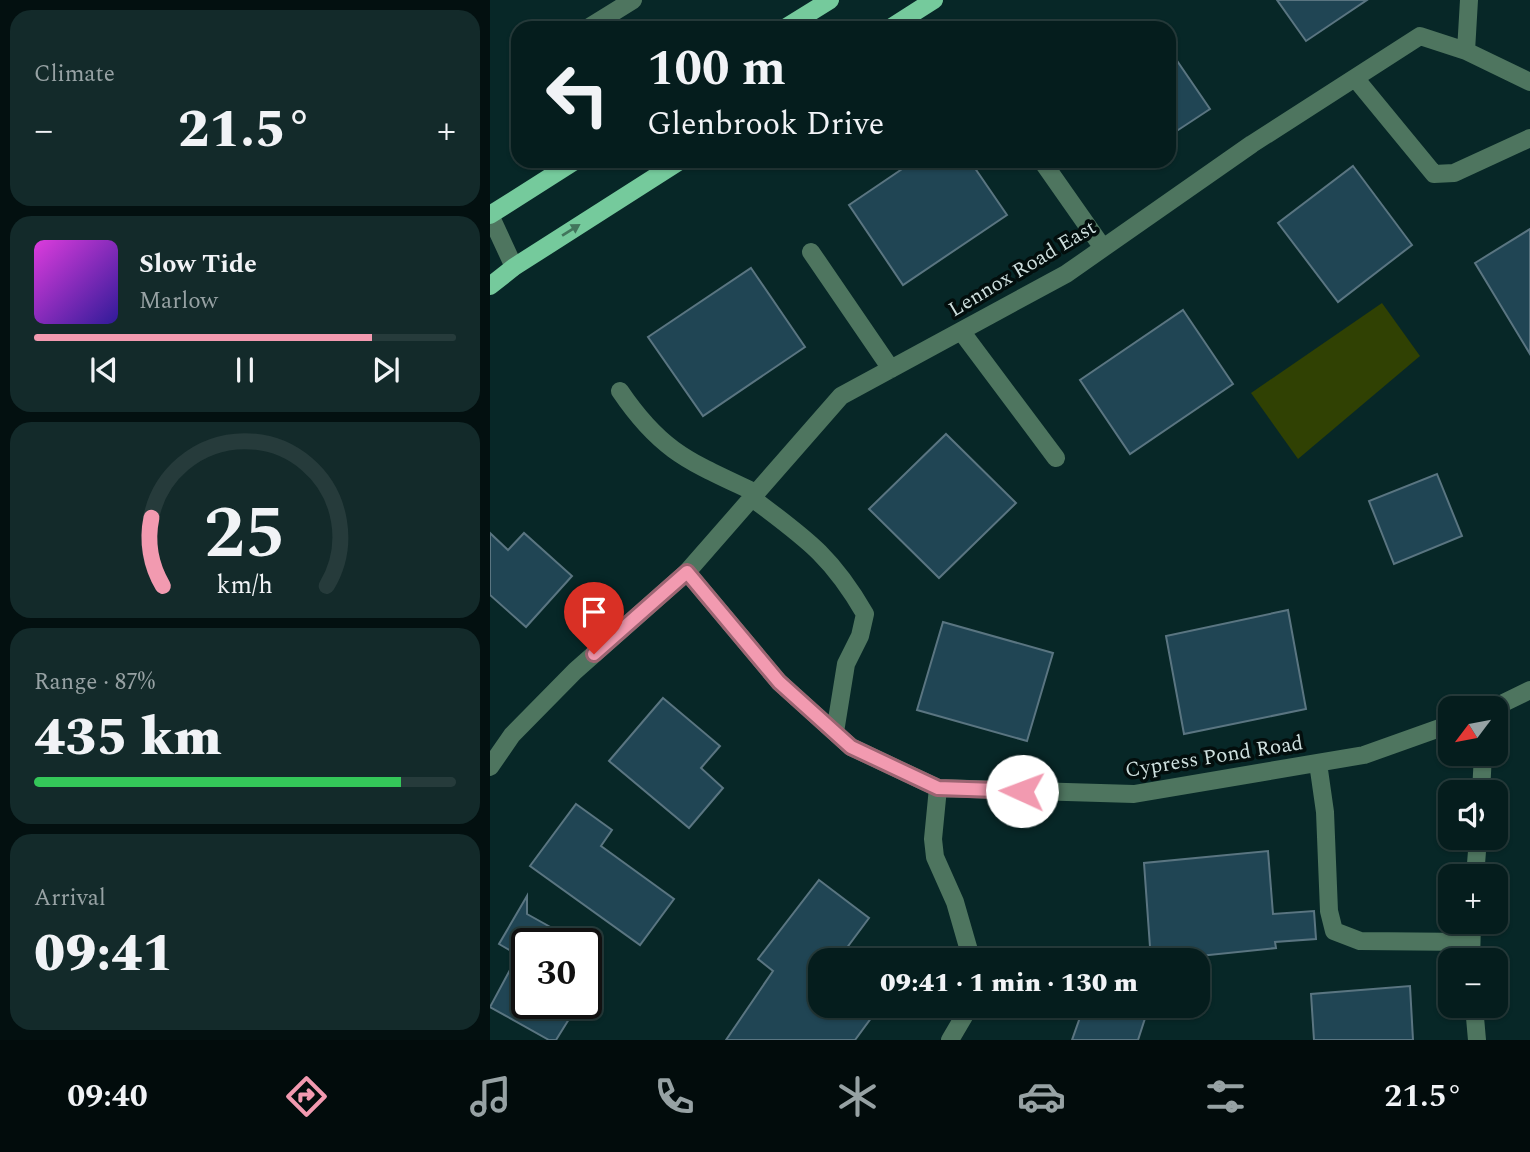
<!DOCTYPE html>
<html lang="en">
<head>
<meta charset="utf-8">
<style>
  body { margin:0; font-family:Spectral,serif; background:#132a2a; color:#f1f3f6; height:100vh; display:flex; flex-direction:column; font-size:26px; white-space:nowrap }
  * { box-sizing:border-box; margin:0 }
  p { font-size:23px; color:#97a2a4 }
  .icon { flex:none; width:38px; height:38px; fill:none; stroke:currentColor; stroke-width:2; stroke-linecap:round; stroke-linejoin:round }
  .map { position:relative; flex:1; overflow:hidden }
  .panel { display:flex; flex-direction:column; gap:10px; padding:10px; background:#031010; width:490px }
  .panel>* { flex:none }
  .banner { position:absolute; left:21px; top:21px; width:665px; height:147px; border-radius:21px; box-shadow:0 2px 5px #0004,0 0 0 2px #263b3b; background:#051d1d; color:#f1f3f6; overflow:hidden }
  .needle { width:46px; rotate:238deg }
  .controls { position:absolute; left:948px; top:696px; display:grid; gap:14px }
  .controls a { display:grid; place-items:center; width:70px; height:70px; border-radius:14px; background:#051d1d; box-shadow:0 2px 5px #0004,0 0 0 2px #263b3b; font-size:35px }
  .speed { position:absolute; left:21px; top:928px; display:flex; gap:14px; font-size:35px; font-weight:700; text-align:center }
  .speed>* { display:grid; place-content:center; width:91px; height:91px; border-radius:50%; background:#051d1d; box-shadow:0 2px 5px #0004,0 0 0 2px #263b3b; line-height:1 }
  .speed .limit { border:4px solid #111; border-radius:10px; background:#fff; color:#111 }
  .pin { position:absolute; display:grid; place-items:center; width:60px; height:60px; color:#fff; margin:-72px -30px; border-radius:50% 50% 50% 0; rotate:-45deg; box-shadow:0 0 7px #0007 }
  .pin .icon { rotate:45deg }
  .me { position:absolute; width:77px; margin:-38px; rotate:272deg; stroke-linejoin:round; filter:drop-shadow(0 0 5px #0008) }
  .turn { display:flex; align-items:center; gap:24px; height:147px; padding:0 21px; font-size:32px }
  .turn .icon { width:91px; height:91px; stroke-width:2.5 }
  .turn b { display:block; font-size:49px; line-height:60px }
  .big { font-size:52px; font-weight:800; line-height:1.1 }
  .panel .card { flex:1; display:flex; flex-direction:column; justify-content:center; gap:10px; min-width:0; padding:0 24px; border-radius:21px; background:#132a2a }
  .panel .dial { align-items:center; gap:0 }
  .dial svg { height:182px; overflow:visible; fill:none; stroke:#263b3b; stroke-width:7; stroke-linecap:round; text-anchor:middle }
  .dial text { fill:#f1f3f6; stroke:none }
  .song { display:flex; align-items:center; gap:21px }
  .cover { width:84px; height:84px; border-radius:10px; background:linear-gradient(135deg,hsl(300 70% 55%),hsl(250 70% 35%)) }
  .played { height:7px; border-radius:4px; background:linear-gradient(90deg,#f29ab0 80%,#263b3b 80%) }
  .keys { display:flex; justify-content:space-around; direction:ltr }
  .heat { display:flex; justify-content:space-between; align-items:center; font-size:38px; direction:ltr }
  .charge { height:10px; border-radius:5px; background:linear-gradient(90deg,#34c759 87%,#263b3b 0) }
  .trip { position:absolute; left:318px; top:948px; width:402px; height:70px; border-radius:21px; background:#051d1d; box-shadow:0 2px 5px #0004,0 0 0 2px #263b3b; font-weight:800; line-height:70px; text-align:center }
  .tabs { display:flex; height:112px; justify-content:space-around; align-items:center; background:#020c0c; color:#97a2a4 }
  .tabs .icon { width:49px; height:49px }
  .tabs .active { color:#f29ab0 }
  .tabs b { font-size:32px; color:#f1f3f6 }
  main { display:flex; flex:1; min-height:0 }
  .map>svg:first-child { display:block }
  .green { fill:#304103 }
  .building { fill:#204554; stroke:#5a7581; stroke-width:2 }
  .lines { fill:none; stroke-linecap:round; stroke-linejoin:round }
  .minor { stroke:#4e755f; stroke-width:18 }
  .major { stroke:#75ca9c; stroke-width:18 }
  .oneway { fill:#42755c }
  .route-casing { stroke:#9d6472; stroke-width:18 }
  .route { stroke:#f29ab0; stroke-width:12 }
  .labels { text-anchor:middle; stroke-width:7; stroke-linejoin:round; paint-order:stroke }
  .street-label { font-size:21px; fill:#cedfde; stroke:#030e0d }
</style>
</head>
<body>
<main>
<section class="panel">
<div class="card"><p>Climate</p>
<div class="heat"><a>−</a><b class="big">21.5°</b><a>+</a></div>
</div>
<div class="card">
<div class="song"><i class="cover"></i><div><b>Slow Tide</b><p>Marlow</p></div></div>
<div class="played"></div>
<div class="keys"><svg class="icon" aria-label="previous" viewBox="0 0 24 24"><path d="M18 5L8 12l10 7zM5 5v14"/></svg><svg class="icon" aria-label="pause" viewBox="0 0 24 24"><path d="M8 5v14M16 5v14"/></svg><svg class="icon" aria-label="next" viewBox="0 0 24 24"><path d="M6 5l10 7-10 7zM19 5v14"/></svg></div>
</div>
<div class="card dial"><svg viewBox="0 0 100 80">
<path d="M14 69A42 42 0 1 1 86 69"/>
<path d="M14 69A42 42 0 0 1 9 39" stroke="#f29ab0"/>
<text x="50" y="56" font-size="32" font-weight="700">25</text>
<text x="50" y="72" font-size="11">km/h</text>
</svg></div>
<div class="card"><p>Range · 87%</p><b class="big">435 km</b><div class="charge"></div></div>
<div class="card"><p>Arrival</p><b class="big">09:41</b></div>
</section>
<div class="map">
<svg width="1040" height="1040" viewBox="0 0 1040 1040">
  <rect width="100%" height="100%" fill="#072727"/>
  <path class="green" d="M 892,303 L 930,356 L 808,459 L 761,393 Z"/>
  <path class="building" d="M 787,0 L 877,0 L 816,41 Z
    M 679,49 L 720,109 L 679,136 Z
    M 424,161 L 480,161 L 517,215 L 413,285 L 359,205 Z
    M 863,166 L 922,245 L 848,302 L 788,223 Z
    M 1040,229 L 1040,354 L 985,263 Z
    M 261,268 L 315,347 L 213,416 L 158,337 Z
    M 693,310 L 743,384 L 640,454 L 590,380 Z
    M 456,434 L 526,503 L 449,578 L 379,509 Z
    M 947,474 L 972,536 L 904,564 L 879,501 Z
    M 0,533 L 18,550 L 34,533 L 82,576 L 36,627 L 0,595 Z
    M 798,610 L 816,709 L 694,734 L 676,636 Z
    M 453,622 L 563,653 L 537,741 L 427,710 Z
    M 173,698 L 230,746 L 211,768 L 233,788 L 199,828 L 119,761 Z
    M 86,804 L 122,830 L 111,846 L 184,899 L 150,945 L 40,866 Z
    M 778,851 L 783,914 L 824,911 L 826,939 L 785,942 L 786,948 L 661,961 L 654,863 Z
    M 329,880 L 379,918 L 347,961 L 331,961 L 331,1006 L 390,1006 L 365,1040 L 236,1040 L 283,971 L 268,959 Z
    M 37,896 L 37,914 L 89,943 L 37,943 L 37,1003 L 89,1003 L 66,1040 L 59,1040 L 0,1007 L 28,955 L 9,944 Z
    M 920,986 L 923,1040 L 824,1040 L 821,994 Z
    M 594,1006 L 659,1006 L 648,1040 L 582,1040 Z"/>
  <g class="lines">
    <path class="minor" d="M 98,28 L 143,0
      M 976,51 L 979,0
      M 865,78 L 944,174 L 964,173 L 1040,138
      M 552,161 L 613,248
      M 0,215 L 24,267
      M 321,252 L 401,369
      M 471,331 L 566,458
      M 130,391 C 172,453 201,462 266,493
      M 262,498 C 315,538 341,555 375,614 L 370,636 L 356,664 L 345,732
      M 197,572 L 289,682 L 361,747 L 448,788 L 644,794 L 874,755 L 961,724
      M 1001,709 L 1040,690
      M 828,763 L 835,812 L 839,911 L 844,931 L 870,941 L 981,942
      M 0,767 L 22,735 L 85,671 L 197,572 L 351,396 L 576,274 L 762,144 L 930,36 L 976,51 L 1040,82
      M 448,788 L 443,839 L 445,857 L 465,902 L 482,961
      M 991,793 L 993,754
      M 985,877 L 988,838
      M 981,961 L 982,922
      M 984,1006 L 987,1040
      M 460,1040 L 480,1006"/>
    <path class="major" d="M 295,28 L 340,0
      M 400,28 L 444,0
      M 0,215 L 85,161
      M 0,286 L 24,267 L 190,161"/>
  </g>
  <defs><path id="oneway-solid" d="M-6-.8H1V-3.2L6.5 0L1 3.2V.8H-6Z" transform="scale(1.75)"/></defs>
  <use class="oneway" href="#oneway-solid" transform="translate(81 230) rotate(-32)"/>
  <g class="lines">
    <g class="route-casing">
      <path id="route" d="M 104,654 L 197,572 L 289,682 L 361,747 L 448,788 L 532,791"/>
    </g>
    <use href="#route" class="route"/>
  </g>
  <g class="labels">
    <g class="street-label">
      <text transform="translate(532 268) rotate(-31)" y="7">Lennox Road East</text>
      <text transform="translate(724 756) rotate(-9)" y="7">Cypress Pond Road</text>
    </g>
  </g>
</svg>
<div class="controls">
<a><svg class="needle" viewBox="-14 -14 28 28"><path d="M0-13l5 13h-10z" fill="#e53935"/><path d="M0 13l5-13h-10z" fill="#97a2a4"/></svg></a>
<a><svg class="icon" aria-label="sound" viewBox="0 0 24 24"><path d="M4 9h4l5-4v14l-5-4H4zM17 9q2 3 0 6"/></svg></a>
<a>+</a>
<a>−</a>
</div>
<div class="speed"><div class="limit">30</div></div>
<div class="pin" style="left:104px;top:654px;background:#d93025"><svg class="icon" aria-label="arrive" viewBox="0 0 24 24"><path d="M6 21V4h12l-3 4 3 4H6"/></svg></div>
<svg class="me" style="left:532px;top:791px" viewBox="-20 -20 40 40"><circle r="19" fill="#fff"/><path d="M0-13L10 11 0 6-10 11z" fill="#f29ab0"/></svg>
<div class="trip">09:41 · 1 min · 130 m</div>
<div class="banner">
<div class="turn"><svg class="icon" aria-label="left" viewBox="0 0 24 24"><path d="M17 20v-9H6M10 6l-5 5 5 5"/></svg><div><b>100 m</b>Glenbrook Drive</div></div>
</div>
</div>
</main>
<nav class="tabs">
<b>09:40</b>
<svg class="icon active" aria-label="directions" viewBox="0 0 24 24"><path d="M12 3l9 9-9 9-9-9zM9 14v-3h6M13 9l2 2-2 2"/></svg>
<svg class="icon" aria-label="music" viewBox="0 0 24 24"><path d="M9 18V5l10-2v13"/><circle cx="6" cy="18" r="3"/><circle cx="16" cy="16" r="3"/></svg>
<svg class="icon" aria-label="phone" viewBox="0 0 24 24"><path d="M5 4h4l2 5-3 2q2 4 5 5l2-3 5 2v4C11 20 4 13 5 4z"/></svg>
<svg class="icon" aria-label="climate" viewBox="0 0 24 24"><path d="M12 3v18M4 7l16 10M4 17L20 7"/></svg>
<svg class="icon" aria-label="car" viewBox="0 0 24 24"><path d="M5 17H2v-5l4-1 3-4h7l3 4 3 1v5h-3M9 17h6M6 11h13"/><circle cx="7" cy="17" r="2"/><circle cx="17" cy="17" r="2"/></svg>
<svg class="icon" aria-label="filters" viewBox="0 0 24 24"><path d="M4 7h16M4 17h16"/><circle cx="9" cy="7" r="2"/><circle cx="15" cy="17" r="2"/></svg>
<b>21.5°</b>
</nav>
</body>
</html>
